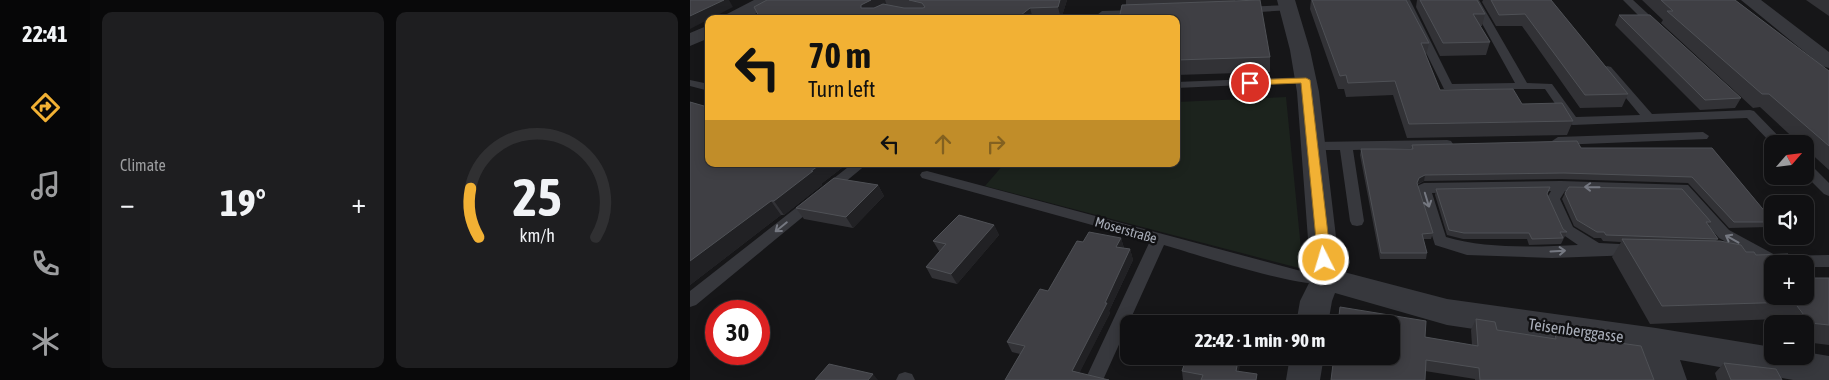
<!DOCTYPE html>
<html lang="en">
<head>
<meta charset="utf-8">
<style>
  body { margin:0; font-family:"Asap Condensed",sans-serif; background:#1e1e20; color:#f1f3f6; height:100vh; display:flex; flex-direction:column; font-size:19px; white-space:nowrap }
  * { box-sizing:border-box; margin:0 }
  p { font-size:16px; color:#9c9d9f }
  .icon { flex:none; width:28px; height:28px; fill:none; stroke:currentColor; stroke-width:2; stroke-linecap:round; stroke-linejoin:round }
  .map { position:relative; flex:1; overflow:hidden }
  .sheet { display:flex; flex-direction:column; gap:12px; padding:12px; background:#09090a; width:600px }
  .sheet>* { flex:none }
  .hud { position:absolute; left:15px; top:15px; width:475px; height:152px; border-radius:10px; box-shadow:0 2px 12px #0003,0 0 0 1px #303032; background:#f2b134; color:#111; overflow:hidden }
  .needle { width:32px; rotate:62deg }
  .controls { position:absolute; left:1074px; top:135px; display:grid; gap:10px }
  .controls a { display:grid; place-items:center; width:50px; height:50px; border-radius:10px; background:#101012; box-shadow:0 2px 12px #0003,0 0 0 1px #303032; font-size:25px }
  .speed { position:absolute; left:15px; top:300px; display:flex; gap:10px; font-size:25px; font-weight:700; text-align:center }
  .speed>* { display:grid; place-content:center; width:65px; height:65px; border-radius:50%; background:#101012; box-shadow:0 2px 12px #0003,0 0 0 1px #303032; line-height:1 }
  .speed .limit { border:8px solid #d22; background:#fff; color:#111 }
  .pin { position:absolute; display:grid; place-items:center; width:42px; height:42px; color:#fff; margin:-21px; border:2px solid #fff; border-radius:50%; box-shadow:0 1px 5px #0007 }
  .me { position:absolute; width:55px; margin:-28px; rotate:355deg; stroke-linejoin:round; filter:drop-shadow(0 0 4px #0008) }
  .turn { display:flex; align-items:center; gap:18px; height:105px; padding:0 20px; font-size:22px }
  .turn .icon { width:65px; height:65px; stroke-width:2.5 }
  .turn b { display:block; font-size:35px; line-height:42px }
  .lanes { display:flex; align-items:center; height:48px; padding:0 20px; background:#0003; justify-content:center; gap:25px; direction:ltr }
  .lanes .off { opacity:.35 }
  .big { font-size:38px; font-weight:700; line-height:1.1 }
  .sheet .tile { flex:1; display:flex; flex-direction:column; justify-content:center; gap:8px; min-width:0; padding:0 18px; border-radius:10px; background:#1e1e20 }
  .sheet .dial { align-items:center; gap:0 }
  .dial svg { height:130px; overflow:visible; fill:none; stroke:#303032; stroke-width:7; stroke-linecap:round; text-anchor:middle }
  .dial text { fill:#f1f3f6; stroke:none }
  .heat { display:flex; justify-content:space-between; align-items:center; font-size:28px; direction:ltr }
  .sheet .tiles { flex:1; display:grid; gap:12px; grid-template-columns:repeat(2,1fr) }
  .trip { position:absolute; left:430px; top:315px; width:280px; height:50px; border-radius:10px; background:#101012; box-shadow:0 2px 12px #0003,0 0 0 1px #303032; font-weight:700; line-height:50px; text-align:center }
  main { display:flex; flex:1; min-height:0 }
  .dock { display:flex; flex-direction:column; width:90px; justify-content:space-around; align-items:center; background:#060607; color:#9c9d9f }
  .dock .icon { width:35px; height:35px }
  .dock .on { color:#f2b134 }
  .dock b { font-size:22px; color:#f1f3f6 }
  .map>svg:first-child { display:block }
  .green { fill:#1c231d }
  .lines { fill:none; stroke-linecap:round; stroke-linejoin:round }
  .lane { fill:#37383d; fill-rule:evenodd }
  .street { fill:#37383d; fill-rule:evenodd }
  .wall { fill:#323236 }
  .shaded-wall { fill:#212124 }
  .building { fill:#3f3f44; stroke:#4f5156 }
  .oneway { stroke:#757881 }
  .route { fill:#f2b134; stroke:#9d7322 }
  .labels { text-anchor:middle; stroke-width:5; stroke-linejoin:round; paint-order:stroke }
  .street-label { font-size:14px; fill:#a8adb8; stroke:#111113 }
  .near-street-label { font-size:16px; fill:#a8adb8; stroke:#111113 }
</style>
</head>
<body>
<main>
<nav class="dock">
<b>22:41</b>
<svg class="icon on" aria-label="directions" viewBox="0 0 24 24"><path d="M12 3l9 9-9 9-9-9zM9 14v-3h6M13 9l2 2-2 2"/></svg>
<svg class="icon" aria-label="music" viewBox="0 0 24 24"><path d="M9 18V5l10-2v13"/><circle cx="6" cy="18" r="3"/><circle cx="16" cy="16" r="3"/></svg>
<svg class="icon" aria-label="phone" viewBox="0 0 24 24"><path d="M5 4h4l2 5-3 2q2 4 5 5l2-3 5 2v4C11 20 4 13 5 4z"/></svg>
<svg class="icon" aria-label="climate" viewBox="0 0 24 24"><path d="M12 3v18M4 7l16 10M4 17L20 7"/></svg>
</nav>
<section class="sheet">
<div class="tiles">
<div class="tile"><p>Climate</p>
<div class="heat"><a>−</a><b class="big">19°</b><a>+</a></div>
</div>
<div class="tile dial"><svg viewBox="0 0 100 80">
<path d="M14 69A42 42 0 1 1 86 69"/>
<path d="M14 69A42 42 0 0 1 9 39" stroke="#f2b134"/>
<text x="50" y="56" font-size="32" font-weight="700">25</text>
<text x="50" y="72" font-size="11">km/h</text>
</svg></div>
</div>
</section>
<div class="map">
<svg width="1139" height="380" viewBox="0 0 1139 380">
  <rect width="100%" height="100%" fill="#161618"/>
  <path class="green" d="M 596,97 L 613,269 L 295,186 L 314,164 L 486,164 L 486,102 Z"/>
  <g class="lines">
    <path class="lane" d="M 710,0 L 720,0 L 762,84 L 825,83 L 779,0 L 789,0 L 837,83 L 862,84 L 886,117 L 950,115 L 912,69 L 917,66 L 921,67 L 962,114 L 1060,110 L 1064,111 L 1096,144 L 1082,144 L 1057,118 L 883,125 L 879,124 L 855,89 L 754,89 Z
      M 933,0 L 943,0 L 970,25 L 970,29 L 962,29 Z
      M 599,5 L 602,6 L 602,10 L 552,13 L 547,10 L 552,7 Z
      M 449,10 L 454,13 L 452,15 L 402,19 L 412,11 Z
      M 616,77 L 620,78 L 622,80 L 620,82 L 486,88 L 486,82 Z
      M 0,80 L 19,84 L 19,91 L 0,86 Z
      M 1013,132 L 1019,136 L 1017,139 L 868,145 L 862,141 L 868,137 Z
      M 757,140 L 761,141 L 763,144 L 761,147 L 663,150 L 674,221 L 672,225 L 667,226 L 662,225 L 660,221 L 650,150 L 623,150 L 617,146 L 623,142 Z
      M 1115,163 L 1120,164 L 1139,183 L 1139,196 L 1134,194 L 1115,175 Z
      M 162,164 L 177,164 L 6,305 L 0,307 L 0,291 Z
      M 237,171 L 611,271 L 642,275 L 644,279 L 642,283 C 617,291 505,254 474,245 L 413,380 L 395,380 L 460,241 L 232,178 L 230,175 L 232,172 Z
      M 871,181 L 998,185 L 1039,230 L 1087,256 L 1139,255 L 1139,267 L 1115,267 L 1115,264 L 1082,264 L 1082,267 L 1080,266 L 1029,238 L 989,193 L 875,191 L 870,199 L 883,227 L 909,243 L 949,245 L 952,249 L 949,253 L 944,255 L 862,258 L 777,255 L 745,245 L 727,188 L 729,185 L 734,183 ZM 861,191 L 856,199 L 870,230 L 872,234 L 888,245 C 847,247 796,249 756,237 L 742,193 Z
      M 215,372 L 222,374 L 225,380 L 206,380 L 209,374 Z"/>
    <path class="street" d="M 64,0 L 87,0 L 84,4 L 56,19 L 33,19 L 35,15 Z
      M 587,0 L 605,0 L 620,50 L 629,92 L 650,271 L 757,299 L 966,328 L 1082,347 L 1082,356 L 1115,356 L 1115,352 L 1139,356 L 1139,380 L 1103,380 L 990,360 L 997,380 L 963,380 L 954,354 L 757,325 L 645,293 L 642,301 L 638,324 L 606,324 L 610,301 L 621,279 L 607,92 L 600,50 Z
      M 1051,0 L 1071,0 L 1139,52 L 1139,68 L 1132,66 Z
      M 19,25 L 19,38 L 0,46 L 0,33 Z
      M 600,356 L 634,356 L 630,380 L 596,380 Z"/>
  </g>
  <path class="wall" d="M 77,0 L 377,0 L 371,19 L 69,19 L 70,18 Z
    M 436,0 L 545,0 L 580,57 L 580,72 L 486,75 L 486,19 L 436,5 Z
    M 621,0 L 716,0 L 739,43 L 736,56 L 750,90 L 832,104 L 883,121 L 877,135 L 717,138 L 703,95 L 656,97 L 654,89 L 648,89 L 620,9 Z
    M 727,0 L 787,0 L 795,14 L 792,26 L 790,26 L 800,42 L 796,55 L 750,56 L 726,7 Z
    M 793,0 L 861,0 L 938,94 L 932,107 L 890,108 L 832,26 L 806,26 L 792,2 Z
    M 952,0 L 1045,0 L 1139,71 L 1139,170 L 1115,148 L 1115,144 L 1110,144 L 1070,107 L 1063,108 L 971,23 L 973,20 Z
    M 1116,0 L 1139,0 L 1139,16 Z
    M 929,15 L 1051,98 L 1045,108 L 1010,110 L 925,25 Z
    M 0,102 L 14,106 L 19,164 L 157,164 L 131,184 L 132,185 L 94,215 L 91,215 L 0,285 Z
    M 722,145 L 891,148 L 1022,148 L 1082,220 L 1082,224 L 1079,227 L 1039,228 L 998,183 L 871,179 L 734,181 L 727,185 L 743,233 L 741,239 L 733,239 L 737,253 L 736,259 L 690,259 L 670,155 L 671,149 L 721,149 Z
    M 188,185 L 194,196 L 163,228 L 114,219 L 106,208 Z
    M 746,189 L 857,194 L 873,229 L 877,232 L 871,244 L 839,245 L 837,239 L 773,239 L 757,235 L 745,195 Z
    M 875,193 L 1021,222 L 1019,226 L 1028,239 L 1026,241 L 1056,252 L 1066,255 L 1118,278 L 1139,278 L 1139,345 L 1115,342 L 1115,324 L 1091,324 L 1087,319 L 960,324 L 922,257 L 931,242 L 913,241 L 911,238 L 904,238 L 884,226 L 872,199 Z
    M 304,225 L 309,235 L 267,284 L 242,278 L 236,267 L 250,252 L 249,251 L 243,241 Z
    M 431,238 L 434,248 L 440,249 L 443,260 L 419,311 L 420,313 L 389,373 L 315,380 L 330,354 L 322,352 L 317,342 L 358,291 L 393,242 Z
    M 786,319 L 807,330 L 863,339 L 865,334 L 964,380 L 785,380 L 785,379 L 735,371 L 735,337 L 782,345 L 781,330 Z
    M 497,356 L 552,356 L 548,372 L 567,380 L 493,380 L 492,371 Z
    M 1034,363 L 1092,380 L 1027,380 L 1025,373 Z"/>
  <path class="shaded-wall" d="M 34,0 L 39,0 L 43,7 L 0,29 L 0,16 Z
    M 181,0 L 195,0 L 197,6 L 177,17 L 171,8 L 171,5 Z
    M 370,0 L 377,0 L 371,19 L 368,7 Z
    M 340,8 L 343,19 L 326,19 Z
    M 131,164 L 157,164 L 131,184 L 132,185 L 94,215 L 84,201 Z
    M 735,175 L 734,181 L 727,184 L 725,189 L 727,183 L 729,178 Z
    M 188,185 L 194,196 L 163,228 L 156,217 Z
    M 81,201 L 91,215 L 0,285 L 0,261 Z
    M 304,225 L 309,235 L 267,284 L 261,274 Z
    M 431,238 L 434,249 L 426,247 Z
    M 440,249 L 443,260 L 419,311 L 420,313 L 386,380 L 382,371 Z
    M 549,356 L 552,356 L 547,380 L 546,371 Z
    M 183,374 L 188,380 L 178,380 Z"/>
  <path class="building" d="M 0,0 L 34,0 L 0,16 Z
    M 77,0 L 181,0 L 171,5 L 171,8 L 184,8 L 193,4 L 214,8 L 233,8 L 235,7 L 232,3 L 219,0 L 370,0 L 368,7 L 340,8 L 326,19 L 69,19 L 70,18 L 64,7 Z
    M 570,0 L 580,57 L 486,60 L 486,19 L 429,19 L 432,5 Z
    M 622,0 L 716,0 L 739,43 L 731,43 L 750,90 L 823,89 L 832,104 L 872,103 L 883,121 L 719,124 L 705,81 L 658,83 L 656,75 L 650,76 Z
    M 730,0 L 787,0 L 795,14 L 783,14 L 800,42 L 753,43 Z
    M 801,0 L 861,0 L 938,94 L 895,95 L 835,14 L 809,15 Z
    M 971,0 L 1045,0 L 1139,71 L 1139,146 L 1079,94 L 1072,94 L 977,11 L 983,11 Z
    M 929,15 L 960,15 L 1051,98 L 1015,100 Z
    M 0,102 L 14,106 L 19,103 L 19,164 L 131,164 L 121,171 L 123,171 L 84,201 L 81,201 L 0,261 Z
    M 887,141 L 891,148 L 1022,148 L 1082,220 L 1082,222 L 1044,222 L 1002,177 L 874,173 L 735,175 L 729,178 L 727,183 L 743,233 L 732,234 L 737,253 L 691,253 L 671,149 L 723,149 L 722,145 Z
    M 144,178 L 188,185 L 156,217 L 106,208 Z
    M 860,187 L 857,194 L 873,229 L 877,232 L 870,232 L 873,238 L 842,239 L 839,233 L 774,233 L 759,230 L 746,189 Z
    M 879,187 L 992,189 L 1021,222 L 1016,222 L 1028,239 L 916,235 L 914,232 L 907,232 L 887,220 L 875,193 Z
    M 269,215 L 304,225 L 261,274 L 236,267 L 256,244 L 243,241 Z
    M 399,232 L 431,238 L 426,247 L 440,249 L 415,303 L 417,303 L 382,371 L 419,380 L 315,380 L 335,346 L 317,342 L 350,289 L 358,291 L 387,241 L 393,242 Z
    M 932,239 L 1030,241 L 1051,245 L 1056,252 L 1064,252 L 1066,255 L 1098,254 L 1106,264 L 1082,264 L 1082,296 L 1115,296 L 1115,274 L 1118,278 L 1139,278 L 1139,325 L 1120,323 L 1104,302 L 972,306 Z
    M 650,307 L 736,321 L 735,337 L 788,346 L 786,319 L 805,322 L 807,330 L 866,339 L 865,334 L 951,346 L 964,380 L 790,380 L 789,368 L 736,360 L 735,380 L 641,380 L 644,356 L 701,356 L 701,324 L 648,324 Z
    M 497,356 L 549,356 L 546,371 L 567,374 L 566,380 L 511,380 L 513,375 L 492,371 Z
    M 1034,363 L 1086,369 L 1092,380 L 1041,380 Z
    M 139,364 L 183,374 L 178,380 L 125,380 Z"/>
  <defs><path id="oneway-shaft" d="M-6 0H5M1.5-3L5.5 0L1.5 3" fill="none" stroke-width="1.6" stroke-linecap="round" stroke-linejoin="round" transform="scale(1.25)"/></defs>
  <g class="oneway">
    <use href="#oneway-shaft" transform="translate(902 187) rotate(-179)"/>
    <use href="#oneway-shaft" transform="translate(737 200) rotate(73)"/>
    <use href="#oneway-shaft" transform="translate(91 227) rotate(141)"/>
    <use href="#oneway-shaft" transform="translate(1042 239) rotate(-151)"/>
    <use href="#oneway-shaft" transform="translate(868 251) rotate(-3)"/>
  </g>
  <path class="route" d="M 616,78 L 620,80 L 641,260 L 639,264 L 630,264 L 628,260 L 611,83 L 560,85 L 556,83 L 560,80 Z"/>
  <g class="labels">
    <g class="street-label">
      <text transform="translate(436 230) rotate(16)" y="5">Moserstraße</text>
    </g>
    <g class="near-street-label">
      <text transform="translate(886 330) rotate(8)" y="6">Teisenberggasse</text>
    </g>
  </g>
</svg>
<div class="controls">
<a><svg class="needle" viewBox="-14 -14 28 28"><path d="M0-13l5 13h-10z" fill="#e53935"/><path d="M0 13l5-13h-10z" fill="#9c9d9f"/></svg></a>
<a><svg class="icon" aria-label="sound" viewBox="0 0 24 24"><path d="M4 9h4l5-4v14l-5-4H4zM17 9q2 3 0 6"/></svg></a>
<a>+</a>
<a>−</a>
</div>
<div class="speed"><div class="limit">30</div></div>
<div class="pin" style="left:560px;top:83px;background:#d93025"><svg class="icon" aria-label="arrive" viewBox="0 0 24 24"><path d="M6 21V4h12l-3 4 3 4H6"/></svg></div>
<svg class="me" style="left:634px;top:260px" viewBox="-20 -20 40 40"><circle r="17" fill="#f2b134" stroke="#fff" stroke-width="3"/><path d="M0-11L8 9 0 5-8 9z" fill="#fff"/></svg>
<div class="trip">22:42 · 1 min · 90 m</div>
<div class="hud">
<div class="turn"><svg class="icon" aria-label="left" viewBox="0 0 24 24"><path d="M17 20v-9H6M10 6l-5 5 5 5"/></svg><div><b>70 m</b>Turn left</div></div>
<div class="lanes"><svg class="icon" aria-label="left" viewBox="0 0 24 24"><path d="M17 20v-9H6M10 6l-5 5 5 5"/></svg><svg class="icon off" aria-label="ahead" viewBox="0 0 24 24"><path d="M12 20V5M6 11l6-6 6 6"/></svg><svg class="icon off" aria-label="right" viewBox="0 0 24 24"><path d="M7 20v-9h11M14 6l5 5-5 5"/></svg></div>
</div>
</div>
</main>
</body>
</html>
